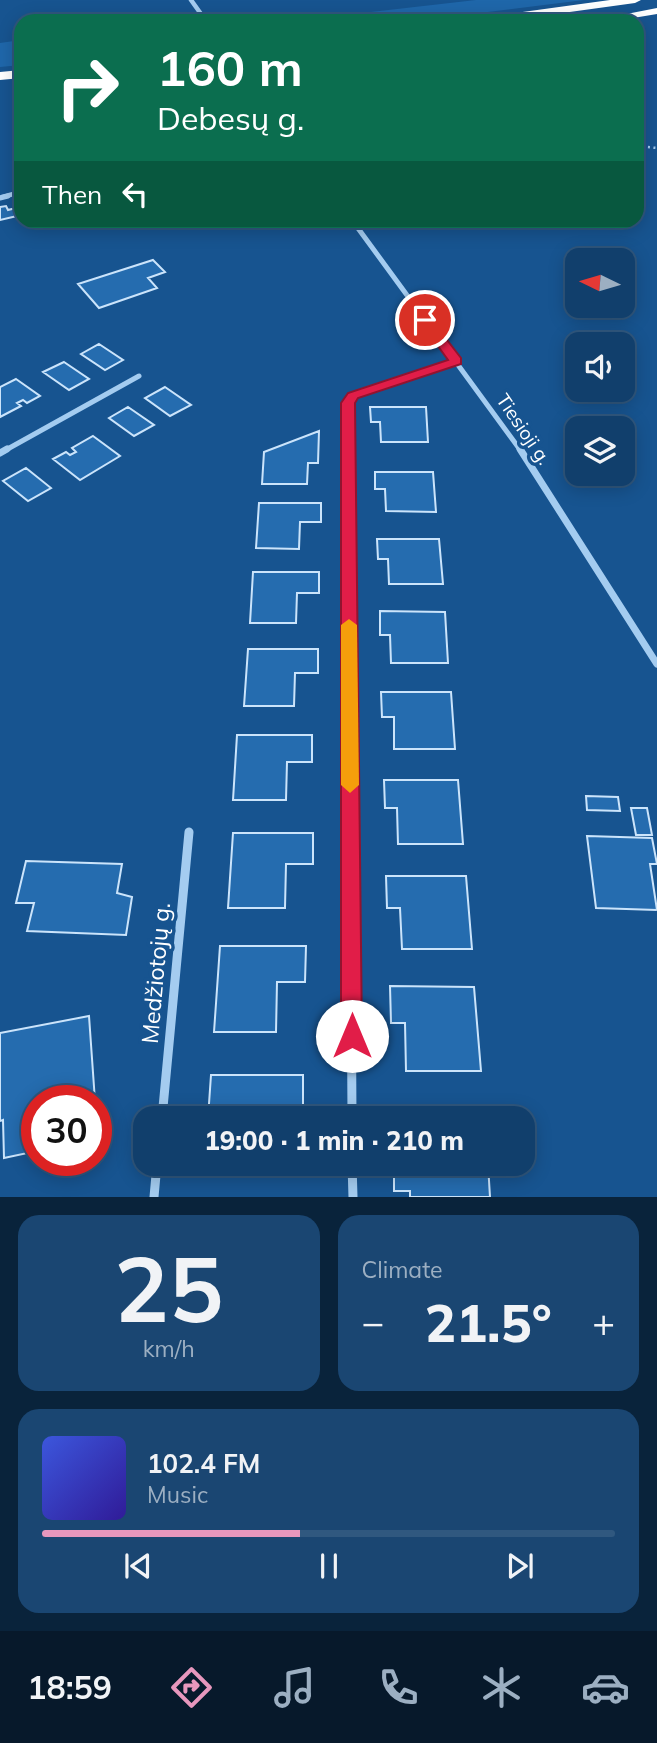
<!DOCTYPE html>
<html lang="en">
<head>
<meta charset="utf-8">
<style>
  body { margin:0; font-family:Mulish,sans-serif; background:#1a4672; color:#f1f3f6; height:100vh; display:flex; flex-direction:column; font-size:26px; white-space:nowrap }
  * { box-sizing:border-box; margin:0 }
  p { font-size:23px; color:#9cafc2 }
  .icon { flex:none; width:38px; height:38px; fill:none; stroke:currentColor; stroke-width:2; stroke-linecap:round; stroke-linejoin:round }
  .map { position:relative; height:1197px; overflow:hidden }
  .sheet { display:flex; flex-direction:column; gap:18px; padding:18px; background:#09233b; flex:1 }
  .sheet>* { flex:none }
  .guide { position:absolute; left:14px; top:14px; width:630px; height:214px; border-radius:21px; box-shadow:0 4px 18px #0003,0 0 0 2px #30587f; background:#0b6e4f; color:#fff; overflow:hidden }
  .needle { width:46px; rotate:275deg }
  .tools { position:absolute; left:565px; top:248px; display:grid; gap:14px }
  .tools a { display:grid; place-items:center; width:70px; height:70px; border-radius:14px; background:#113f6c; box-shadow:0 4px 18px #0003,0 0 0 2px #30587f; font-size:35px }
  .speed { position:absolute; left:21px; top:1085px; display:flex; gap:14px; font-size:35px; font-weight:700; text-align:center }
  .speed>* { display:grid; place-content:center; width:91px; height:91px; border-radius:50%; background:#113f6c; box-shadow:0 4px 18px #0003,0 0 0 2px #30587f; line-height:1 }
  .speed .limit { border:10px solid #d22; background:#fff; color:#111 }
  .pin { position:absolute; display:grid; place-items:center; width:60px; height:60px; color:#fff; margin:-30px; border:4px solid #fff; border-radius:50%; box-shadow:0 2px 7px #0007 }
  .me { position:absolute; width:77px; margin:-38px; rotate:0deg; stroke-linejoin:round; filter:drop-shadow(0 0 5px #0008) }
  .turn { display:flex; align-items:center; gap:24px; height:147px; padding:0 28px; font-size:32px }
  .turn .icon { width:91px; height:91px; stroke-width:2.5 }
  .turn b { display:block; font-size:49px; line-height:60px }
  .then { display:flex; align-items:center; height:66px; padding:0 28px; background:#0003; gap:14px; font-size:26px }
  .big { font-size:52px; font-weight:800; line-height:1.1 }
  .sheet .card { flex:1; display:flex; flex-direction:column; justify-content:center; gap:10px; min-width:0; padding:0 24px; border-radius:21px; background:#1a4672 }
  .sheet .dial { align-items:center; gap:0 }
  .dial b { font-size:91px; line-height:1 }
  .song { display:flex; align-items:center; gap:21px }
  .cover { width:84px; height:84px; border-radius:10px; background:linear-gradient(135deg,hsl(230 70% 55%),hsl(250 70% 35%)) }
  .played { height:7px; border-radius:4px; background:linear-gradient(90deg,#e797bd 45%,#30587f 45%) }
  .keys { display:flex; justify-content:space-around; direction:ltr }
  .heat { display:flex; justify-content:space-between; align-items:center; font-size:38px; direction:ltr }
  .sheet .tiles { flex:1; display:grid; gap:18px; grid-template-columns:1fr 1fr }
  .card:last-child { grid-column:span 2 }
  .trip { position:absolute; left:133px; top:1106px; width:402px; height:70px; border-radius:21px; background:#113f6c; box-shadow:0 4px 18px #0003,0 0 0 2px #30587f; font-weight:800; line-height:70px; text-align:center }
  .menu { display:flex; height:112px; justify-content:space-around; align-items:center; background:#07192b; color:#9cafc2 }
  .menu .icon { width:49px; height:49px }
  .menu .active { color:#e797bd }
  .menu b { font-size:32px; color:#f1f3f6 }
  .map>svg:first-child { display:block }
  .green { fill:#1f67aa }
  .building { fill:#256caf; stroke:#cbe4fb; stroke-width:2 }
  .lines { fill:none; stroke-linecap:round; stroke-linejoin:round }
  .path { stroke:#a4ccf0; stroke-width:2.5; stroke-dasharray:2 3.5; stroke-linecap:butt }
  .street-far3 { stroke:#a4ccf0; stroke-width:4.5 }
  .street-far2 { stroke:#a4ccf0; stroke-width:5 }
  .street-far1 { stroke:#a4ccf0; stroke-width:7 }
  .street { stroke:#a4ccf0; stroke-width:9 }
  .highway { fill:#fff; fill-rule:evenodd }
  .route { fill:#e11d48; stroke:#92132f; stroke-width:2 }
  .slow { fill:#f59e0b }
  .labels { text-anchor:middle; stroke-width:7; stroke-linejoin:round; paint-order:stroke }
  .street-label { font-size:19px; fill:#fff; stroke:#175490 }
  .near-street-label { font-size:23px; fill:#fff; stroke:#175490 }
</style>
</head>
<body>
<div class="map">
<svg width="657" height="1197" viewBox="0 0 657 1197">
  <rect width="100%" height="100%" fill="#175490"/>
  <path class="green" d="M 476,0 L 584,0 L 415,21 L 292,21 Z
    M 21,40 L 21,65 L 0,67 L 0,43 Z"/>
  <path class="building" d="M 6,206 L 8,210 L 16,208 L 21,215 L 0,220 L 0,207 Z
    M 153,260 L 165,272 L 148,278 L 157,288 L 99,308 L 78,284 Z
    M 99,344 L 123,360 L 105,370 L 81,354 Z
    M 64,362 L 89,379 L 69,390 L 43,372 Z
    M 16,379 L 40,396 L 27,403 L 23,400 L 17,403 L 21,406 L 0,417 L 0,387 Z
    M 165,387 L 191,405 L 170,416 L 145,398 Z
    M 128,407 L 154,425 L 134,436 L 109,418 Z
    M 370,407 L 426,407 L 428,442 L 381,442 L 380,422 L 371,422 Z
    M 319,431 L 318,463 L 308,463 L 307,484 L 262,484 L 264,452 Z
    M 93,436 L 120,456 L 80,480 L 53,459 L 66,452 L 70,455 L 76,452 L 72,448 Z
    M 26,468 L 51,488 L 28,501 L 3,481 Z
    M 375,472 L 433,472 L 436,512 L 386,511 L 385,489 L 375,489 Z
    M 259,503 L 321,503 L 321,522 L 300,522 L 299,549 L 256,548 Z
    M 377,539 L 439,539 L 443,584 L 389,584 L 388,559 L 378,559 Z
    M 253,572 L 319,572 L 319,593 L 297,593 L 296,623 L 250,623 Z
    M 380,611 L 445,612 L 448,663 L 391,663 L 390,635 L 380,635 Z
    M 248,649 L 318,649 L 318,673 L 295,673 L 294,706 L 244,706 Z
    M 381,692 L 451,692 L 455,749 L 394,749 L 394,717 L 382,717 Z
    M 237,735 L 312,735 L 312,762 L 287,762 L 286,800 L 233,800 Z
    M 384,780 L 458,780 L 463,844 L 398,844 L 397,808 L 385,808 Z
    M 586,796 L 618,797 L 620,811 L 587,810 Z
    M 631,808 L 647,808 L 652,835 L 636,835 Z
    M 233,833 L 313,833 L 313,864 L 286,864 L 285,908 L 228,908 Z
    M 587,836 L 652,838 L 657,864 L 650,864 L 657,910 L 596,908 Z
    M 26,861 L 122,864 L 117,893 L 132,897 L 126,935 L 27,931 L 34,903 L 16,903 Z
    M 386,876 L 466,876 L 472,949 L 402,949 L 400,908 L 387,908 Z
    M 220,946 L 306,946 L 305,982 L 277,982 L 276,1032 L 214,1032 Z
    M 390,986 L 474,987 L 481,1071 L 406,1071 L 405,1023 L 391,1023 Z
    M 89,1016 L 95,1101 L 37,1101 L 37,1151 L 4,1158 L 3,1120 L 0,1121 L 0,1033 Z
    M 211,1075 L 303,1075 L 303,1117 L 208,1118 Z
    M 204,1164 L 270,1164 L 270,1176 L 203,1176 Z
    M 394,1164 L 488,1164 L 490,1197 L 410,1197 L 410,1191 L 394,1191 Z"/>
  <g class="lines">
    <path class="path" d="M 637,146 L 657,148"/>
    <path class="street-far3" d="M 191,0 L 206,21
      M 2,197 L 21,192"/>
    <path class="street-far2" d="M 0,198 L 8,196
      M 352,220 L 521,451
      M 4,451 L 139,376
      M 348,451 L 348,403 L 353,396 L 456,361"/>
    <path class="street-far1" d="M 348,449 L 350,777
      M 520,449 L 657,664
      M 0,453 L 7,449"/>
    <path class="street" d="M 350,775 L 352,1118
      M 162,1118 L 189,832
      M 352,1164 L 353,1197
      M 154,1197 L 157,1164"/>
    <path class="highway" d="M 610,0 L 641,0 L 635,3 L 505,21 L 474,21 L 480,18 Z
      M 657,8 L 657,14 L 615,21 L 606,18 Z
      M 21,70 L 21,78 L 0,80 L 0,72 Z"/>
  </g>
  <path class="route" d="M 425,317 L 430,318 L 461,358 L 461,364 L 358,398 L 355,403 L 362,1036 L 359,1043 L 352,1046 L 344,1043 L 341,1036 L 341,403 L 348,393 L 448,360 L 419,320 Z"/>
  <path class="slow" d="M 349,619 L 357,625 L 359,785 L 350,793 L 341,785 L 341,625 Z"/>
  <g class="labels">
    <g class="street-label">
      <text transform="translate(524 429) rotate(56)" y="7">Tiesioji g.</text>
    </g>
    <g class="near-street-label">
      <text transform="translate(156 973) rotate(-85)" y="8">Medžiotojų g.</text>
    </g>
  </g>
</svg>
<div class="tools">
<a><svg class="needle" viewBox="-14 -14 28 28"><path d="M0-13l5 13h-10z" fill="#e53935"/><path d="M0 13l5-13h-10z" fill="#9cafc2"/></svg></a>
<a><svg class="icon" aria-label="sound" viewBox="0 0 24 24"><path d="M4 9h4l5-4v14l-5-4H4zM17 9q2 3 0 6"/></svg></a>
<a><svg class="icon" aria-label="layers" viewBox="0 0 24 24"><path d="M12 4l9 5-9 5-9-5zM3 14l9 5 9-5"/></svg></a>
</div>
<div class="speed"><div class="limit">30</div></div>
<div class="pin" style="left:425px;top:320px;background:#d93025"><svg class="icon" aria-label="arrive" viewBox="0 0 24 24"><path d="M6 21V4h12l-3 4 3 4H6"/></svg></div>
<svg class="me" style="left:352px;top:1036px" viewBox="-20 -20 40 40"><circle r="19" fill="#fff"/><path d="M0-13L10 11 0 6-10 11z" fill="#e11d48"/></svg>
<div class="trip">19:00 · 1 min · 210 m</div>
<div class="guide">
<div class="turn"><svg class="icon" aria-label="right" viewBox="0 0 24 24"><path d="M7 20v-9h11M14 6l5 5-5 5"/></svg><div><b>160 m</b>Debesų g.</div></div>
<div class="then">Then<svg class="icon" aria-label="left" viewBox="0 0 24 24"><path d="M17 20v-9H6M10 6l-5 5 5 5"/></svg></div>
</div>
</div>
<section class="sheet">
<div class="tiles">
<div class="card dial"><b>25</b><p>km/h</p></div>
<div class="card"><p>Climate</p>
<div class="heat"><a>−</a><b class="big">21.5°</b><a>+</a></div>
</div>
<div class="card">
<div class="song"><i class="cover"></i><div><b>102.4 FM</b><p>Music</p></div></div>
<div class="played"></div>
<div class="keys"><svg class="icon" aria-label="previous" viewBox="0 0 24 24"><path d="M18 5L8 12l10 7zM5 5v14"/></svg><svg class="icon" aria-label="pause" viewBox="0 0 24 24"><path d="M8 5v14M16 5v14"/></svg><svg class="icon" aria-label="next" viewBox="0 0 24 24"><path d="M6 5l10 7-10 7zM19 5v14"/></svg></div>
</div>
</div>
</section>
<nav class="menu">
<b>18:59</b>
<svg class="icon active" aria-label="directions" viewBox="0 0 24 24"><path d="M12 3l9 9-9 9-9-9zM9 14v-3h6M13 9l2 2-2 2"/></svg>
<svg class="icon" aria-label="music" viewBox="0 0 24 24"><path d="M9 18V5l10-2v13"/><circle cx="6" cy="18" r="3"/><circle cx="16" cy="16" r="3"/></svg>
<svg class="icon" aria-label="phone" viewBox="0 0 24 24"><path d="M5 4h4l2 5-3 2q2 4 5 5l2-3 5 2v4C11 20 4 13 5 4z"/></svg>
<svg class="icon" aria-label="climate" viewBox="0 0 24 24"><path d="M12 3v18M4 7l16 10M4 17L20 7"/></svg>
<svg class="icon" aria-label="car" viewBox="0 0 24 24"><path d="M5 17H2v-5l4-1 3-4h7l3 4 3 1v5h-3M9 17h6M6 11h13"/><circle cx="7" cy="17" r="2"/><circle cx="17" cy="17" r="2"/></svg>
</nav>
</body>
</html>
